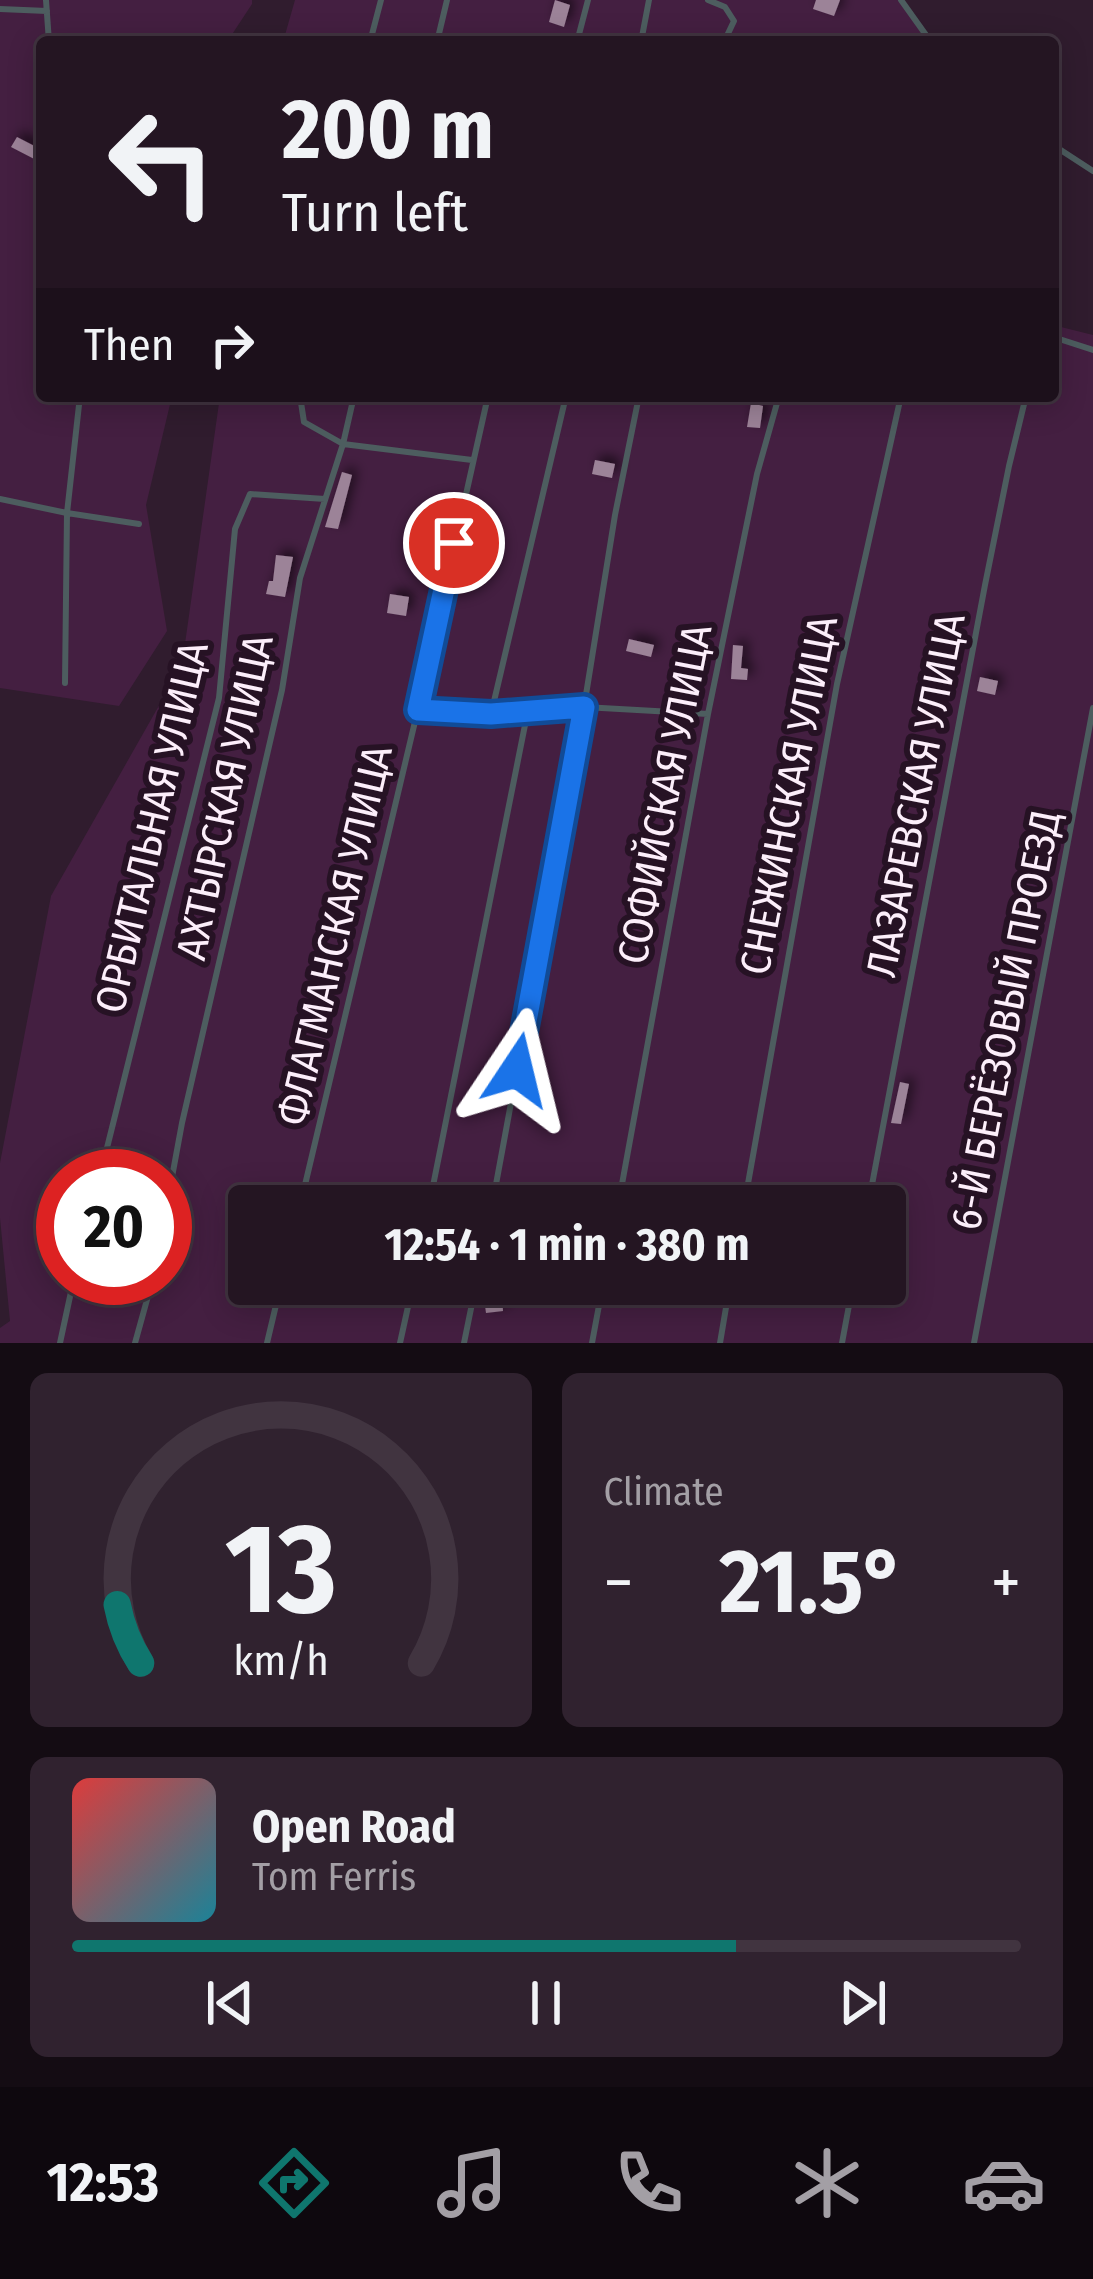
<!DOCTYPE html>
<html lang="en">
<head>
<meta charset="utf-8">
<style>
  body { margin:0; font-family:"Fira Sans Condensed",sans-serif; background:#30222f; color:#f1f3f6; height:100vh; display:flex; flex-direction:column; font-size:45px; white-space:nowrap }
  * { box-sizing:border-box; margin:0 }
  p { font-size:39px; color:#a39fa5 }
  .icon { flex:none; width:66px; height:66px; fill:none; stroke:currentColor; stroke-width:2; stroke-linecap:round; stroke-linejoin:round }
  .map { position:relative; height:1343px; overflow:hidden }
  .panel { display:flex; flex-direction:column; gap:30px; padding:30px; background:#140c13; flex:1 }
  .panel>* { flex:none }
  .guide { position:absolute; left:36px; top:36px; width:1023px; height:366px; border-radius:12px; box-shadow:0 6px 30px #0003,0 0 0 3px #413440; background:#241522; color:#f1f3f6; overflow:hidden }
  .speed { position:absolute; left:36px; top:1149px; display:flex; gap:24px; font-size:60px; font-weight:700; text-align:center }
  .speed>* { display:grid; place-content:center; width:156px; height:156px; border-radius:50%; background:#241522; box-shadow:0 6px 30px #0003,0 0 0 3px #413440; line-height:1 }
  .speed .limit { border:18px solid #d22; background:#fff; color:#111 }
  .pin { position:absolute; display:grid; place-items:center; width:102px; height:102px; color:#fff; margin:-51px; border:6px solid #fff; border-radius:50%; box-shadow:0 3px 12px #0007 }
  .me { position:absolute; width:132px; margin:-66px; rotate:10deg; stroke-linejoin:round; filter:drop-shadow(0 0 9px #0008) }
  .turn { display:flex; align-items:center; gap:42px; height:252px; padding:0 48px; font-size:54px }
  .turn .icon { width:156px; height:156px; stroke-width:2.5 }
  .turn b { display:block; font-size:84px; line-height:102px }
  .then { display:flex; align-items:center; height:114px; padding:0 48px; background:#0003; gap:24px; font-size:45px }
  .big { font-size:90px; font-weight:700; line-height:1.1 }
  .panel .tile { flex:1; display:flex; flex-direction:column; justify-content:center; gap:18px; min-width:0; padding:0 42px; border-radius:18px; background:#30222f }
  .panel .dial { align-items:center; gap:0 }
  .dial svg { height:312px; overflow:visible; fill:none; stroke:#413440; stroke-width:7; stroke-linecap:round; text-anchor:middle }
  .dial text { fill:#f1f3f6; stroke:none }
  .song { display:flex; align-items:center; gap:36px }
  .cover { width:144px; height:144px; border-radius:18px; background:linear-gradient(135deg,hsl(0 70% 55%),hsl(190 70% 35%)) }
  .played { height:12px; border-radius:6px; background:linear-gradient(90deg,#0f766e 70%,#413440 70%) }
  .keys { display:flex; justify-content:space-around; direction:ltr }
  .heat { display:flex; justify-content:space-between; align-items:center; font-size:66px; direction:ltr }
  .panel .tiles { flex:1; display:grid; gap:30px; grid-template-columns:1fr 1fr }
  .tile:last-child { grid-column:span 2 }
  .trip { position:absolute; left:228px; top:1185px; width:678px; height:120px; border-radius:12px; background:#241522; box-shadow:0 6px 30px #0003,0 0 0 3px #413440; font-weight:700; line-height:120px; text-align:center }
  .tabs { display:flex; height:192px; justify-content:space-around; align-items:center; background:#0e080e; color:#a39fa5 }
  .tabs .icon { width:84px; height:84px }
  .tabs .selected { color:#0f766e }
  .tabs b { font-size:54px; color:#f1f3f6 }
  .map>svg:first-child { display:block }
  .green { fill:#441f41; fill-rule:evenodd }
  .building { fill:#9c8398; filter:url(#shadow) }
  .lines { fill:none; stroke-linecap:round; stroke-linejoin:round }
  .lane { stroke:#4d5d5f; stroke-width:6 }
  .route-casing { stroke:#114b97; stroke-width:30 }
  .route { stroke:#1a73e8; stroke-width:21 }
  .labels { text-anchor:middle; stroke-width:12; stroke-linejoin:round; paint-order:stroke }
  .street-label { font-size:42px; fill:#fceefa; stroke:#261224 }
</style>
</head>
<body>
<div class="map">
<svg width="1093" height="1343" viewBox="0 0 1093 1343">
  <defs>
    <filter id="shadow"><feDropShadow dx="5.5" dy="-5.5" stdDeviation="6" flood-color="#0009"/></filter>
  </defs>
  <rect width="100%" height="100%" fill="#301c2e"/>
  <path class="green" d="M 0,0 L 252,0 L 252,4 L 227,42 L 42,42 L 42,396 L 172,396 L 146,505 L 167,631 L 119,706 L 0,688 Z
    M 295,0 L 901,0 L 929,42 L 283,42 Z
    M 1053,325 L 1093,335 L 1093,1343 L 0,1343 L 0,1328 L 10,1321 L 0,1218 L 0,1163 L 51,896 L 182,665 L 220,396 L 1053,396 ZM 63,1176 L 165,1176 L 165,1278 L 63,1278 ZM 249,1206 L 885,1206 L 885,1284 L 249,1284 Z"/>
  <path class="building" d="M 555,0 L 570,5 L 564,27 L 549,22 Z
    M 816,0 L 840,0 L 834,16 L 813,9 Z
    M 17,137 L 42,150 L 42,163 L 11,147 Z
    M 751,403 L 763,406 L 760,428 L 747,427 Z
    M 595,460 L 615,464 L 612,478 L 592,474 Z
    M 342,472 L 352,475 L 338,529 L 325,527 Z
    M 276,555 L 293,557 L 285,597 L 266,594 L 269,581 L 273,581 Z
    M 390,594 L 409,597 L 406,616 L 387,613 Z
    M 629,639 L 654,645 L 651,657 L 626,651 Z
    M 733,645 L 743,646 L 741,668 L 748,669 L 747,680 L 731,679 Z
    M 980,677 L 998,681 L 995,695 L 977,691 Z
    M 900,1082 L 909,1084 L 901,1124 L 891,1123 Z
    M 502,1296 L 503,1311 L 486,1313 L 484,1298 Z"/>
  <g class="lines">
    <path class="lane" d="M 46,0 L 49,42
      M 708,0 L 725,7 L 734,21 L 724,42
      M 901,0 L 931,42
      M 0,9 L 47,11
      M 370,42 L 381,0
      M 437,42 L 447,0
      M 577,42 L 588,0
      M 641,42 L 649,0
      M 1053,145 L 1093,171
      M 1053,337 L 1093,350
      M 300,396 L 304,422 L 343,444 L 472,460
      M 0,499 L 67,513 L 139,524
      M 65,683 L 67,513 L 80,396
      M 418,709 L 491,714 L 584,707 L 708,714
      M 491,714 L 566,396
      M 100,1176 L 219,698 L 235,529 L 250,494 L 325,499
      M 300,1206 L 418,709 L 488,396
      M 429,1206 L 528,710
      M 492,1206 L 584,707 L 615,515 L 639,396
      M 618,1206 L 708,714 L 757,474 L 779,396
      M 744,1206 L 837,684 L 901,396
      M 868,1206 L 985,585 L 1009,466 L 1026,396
      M 165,1215 L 182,1123 L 282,690 L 300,578 L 343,444 L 354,396
      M 60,1343 L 74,1278
      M 135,1343 L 153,1278
      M 267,1343 L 281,1284
      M 400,1343 L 413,1284
      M 464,1343 L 476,1284
      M 592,1343 L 603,1284
      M 720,1343 L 730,1284
      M 842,1343 L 853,1284
      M 974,1343 L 1093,708"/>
  </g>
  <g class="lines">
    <g class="route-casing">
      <path id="route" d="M 454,543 L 418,710 L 491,714 L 584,707 L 517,1070"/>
    </g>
    <use href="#route" class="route"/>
  </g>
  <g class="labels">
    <g class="street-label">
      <text transform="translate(664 794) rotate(-79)" y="15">СОФИЙСКАЯ УЛИЦА</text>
      <text transform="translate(788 795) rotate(-79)" y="15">СНЕЖИНСКАЯ УЛИЦА</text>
      <text transform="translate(915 795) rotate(-79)" y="15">ЛАЗАРЕВСКАЯ УЛИЦА</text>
      <text transform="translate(224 797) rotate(-78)" y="15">АХТЫРСКАЯ УЛИЦА</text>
      <text transform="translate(151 827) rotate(-77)" y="15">ОРБИТАЛЬНАЯ УЛИЦА</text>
      <text transform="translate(334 935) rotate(-77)" y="15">ФЛАГМАНСКАЯ УЛИЦА</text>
      <text transform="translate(1005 1020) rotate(-79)" y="15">6-Й БЕРЁЗОВЫЙ ПРОЕЗД</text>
    </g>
  </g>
</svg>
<div class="speed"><div class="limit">20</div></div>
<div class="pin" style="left:454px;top:543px;background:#d93025"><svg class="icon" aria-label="arrive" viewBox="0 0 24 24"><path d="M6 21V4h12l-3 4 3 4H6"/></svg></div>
<svg class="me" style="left:517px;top:1070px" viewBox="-20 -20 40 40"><path d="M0-17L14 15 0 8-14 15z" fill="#1a73e8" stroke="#fff" stroke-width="4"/></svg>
<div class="trip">12:54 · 1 min · 380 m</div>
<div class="guide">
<div class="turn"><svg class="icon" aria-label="left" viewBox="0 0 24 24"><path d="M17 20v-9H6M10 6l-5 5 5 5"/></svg><div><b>200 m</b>Turn left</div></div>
<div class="then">Then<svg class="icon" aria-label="right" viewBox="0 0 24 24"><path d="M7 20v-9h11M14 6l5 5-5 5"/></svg></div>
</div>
</div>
<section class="panel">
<div class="tiles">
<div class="tile dial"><svg viewBox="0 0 100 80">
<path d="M14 69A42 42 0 1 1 86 69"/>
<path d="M14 69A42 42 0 0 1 8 54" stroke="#0f766e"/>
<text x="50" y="56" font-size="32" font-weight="700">13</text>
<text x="50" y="72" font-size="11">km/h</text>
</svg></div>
<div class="tile"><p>Climate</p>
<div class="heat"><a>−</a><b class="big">21.5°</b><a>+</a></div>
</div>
<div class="tile">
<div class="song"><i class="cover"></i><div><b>Open Road</b><p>Tom Ferris</p></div></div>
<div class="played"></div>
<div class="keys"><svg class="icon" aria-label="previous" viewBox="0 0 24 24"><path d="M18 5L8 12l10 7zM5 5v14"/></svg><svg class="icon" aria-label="pause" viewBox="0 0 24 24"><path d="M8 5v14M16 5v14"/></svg><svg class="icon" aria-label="next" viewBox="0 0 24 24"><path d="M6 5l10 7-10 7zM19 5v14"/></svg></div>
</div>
</div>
</section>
<nav class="tabs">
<b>12:53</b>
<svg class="icon selected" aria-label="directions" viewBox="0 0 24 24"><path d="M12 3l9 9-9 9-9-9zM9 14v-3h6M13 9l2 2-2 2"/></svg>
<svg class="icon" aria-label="music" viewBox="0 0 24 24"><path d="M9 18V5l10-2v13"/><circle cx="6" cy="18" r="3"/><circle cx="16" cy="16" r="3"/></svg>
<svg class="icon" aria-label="phone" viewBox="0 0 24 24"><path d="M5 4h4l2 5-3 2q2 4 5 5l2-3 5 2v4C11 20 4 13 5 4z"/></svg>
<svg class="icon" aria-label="climate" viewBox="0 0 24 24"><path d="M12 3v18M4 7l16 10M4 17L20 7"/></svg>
<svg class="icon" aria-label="car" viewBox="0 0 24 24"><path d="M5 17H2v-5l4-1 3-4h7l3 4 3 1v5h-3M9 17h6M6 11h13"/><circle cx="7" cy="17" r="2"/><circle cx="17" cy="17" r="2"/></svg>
</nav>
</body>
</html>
